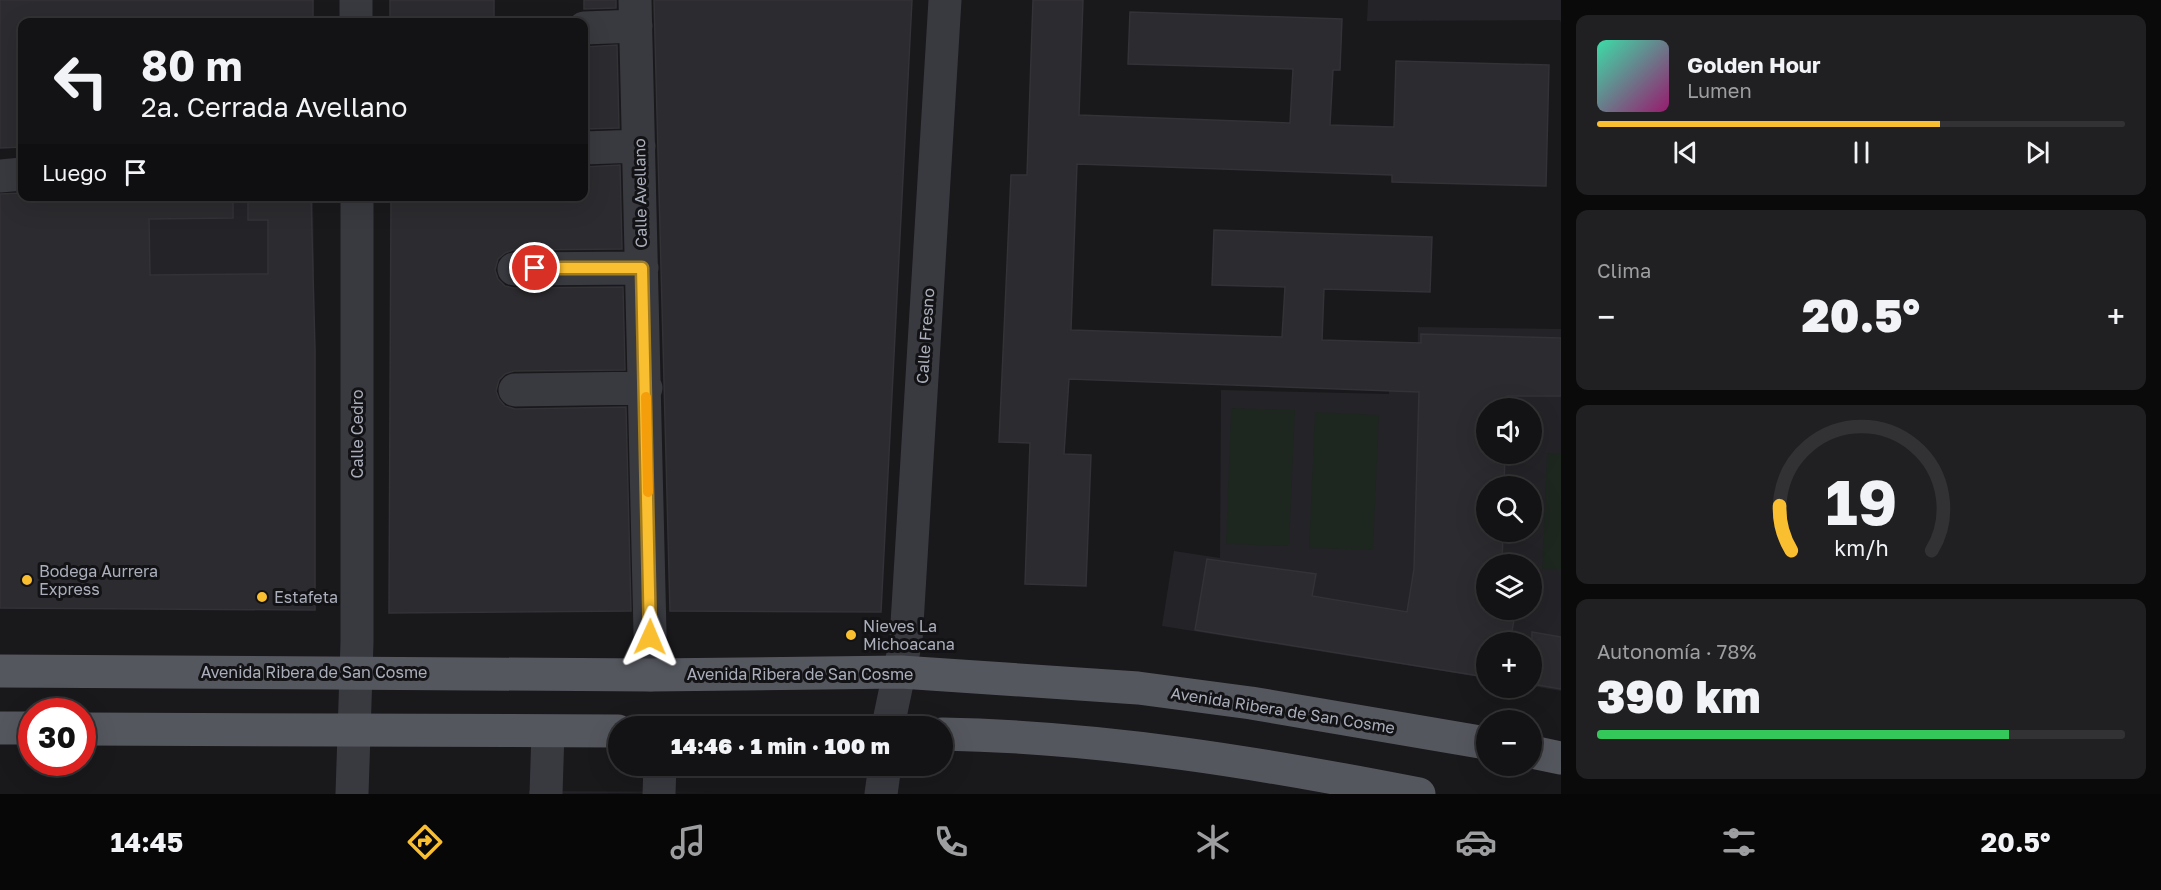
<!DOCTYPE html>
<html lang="es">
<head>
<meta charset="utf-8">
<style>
  body { margin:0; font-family:"Golos Text",sans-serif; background:#202022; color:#f1f3f6; height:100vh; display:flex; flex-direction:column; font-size:22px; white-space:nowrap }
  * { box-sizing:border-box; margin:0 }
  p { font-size:20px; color:#9d9ea0 }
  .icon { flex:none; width:33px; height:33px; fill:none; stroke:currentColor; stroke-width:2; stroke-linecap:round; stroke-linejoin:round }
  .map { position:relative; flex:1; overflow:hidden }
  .side { display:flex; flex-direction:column; gap:15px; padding:15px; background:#0a0a0b; width:600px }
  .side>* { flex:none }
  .hud { position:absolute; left:18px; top:18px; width:570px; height:183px; border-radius:12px; box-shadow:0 6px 24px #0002,0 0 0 2px #323234; background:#131214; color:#f1f3f6; overflow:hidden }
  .controls { position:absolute; left:1476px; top:398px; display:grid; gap:12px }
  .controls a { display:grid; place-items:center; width:66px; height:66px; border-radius:50%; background:#131214; box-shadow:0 6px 24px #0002,0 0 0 2px #323234; font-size:30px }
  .speed { position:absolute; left:18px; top:698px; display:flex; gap:12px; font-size:30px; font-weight:700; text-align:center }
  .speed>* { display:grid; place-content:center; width:78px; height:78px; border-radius:50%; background:#131214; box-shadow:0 6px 24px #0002,0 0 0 2px #323234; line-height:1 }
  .speed .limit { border:9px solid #d22; background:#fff; color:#111 }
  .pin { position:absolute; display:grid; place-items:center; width:51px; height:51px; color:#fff; margin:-26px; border:3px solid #fff; border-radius:50%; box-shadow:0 2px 6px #0007 }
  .me { position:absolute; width:66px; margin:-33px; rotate:1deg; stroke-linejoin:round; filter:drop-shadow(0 0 4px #0008) }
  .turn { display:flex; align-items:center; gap:21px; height:126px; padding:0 24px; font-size:27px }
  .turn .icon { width:78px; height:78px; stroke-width:2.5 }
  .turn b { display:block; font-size:42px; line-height:51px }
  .then { display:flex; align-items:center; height:57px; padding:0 24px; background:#0003; gap:12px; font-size:22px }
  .big { font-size:45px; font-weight:800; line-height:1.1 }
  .side .widget { flex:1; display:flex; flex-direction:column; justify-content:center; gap:9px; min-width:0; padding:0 21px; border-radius:12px; background:#202022 }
  .side .dial { align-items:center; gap:0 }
  .dial svg { height:156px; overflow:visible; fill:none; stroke:#323234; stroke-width:7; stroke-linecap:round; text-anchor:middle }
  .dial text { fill:#f1f3f6; stroke:none }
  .song { display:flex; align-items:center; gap:18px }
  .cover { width:72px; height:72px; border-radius:9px; background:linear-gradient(135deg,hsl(160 70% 55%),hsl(320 70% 35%)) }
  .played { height:6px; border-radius:3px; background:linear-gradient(90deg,#fabf31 65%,#323234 65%) }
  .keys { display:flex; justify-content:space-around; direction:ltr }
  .heat { display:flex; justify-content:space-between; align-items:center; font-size:33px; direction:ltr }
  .charge { height:9px; border-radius:4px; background:linear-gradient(90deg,#34c759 78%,#323234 0) }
  .trip { position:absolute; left:608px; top:716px; width:345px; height:60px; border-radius:30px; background:#131214; box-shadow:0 6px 24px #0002,0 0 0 2px #323234; font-weight:800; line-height:60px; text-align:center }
  .menu { display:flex; height:96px; justify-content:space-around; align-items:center; background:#080708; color:#9d9ea0 }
  .menu .icon { width:42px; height:42px }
  .menu .selected { color:#fabf31 }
  .menu b { font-size:27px; color:#f1f3f6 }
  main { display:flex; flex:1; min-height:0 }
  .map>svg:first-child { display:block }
  .built { fill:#242428; fill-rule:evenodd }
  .green { fill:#1e2620 }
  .building { fill:#2c2b2f; stroke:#333237; stroke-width:1.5 }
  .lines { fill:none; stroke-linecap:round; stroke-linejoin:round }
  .minor { stroke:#393a40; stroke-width:33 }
  .major { stroke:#55575f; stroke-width:33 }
  .route-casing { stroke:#a27c20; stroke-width:15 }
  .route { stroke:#fabf31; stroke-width:10 }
  .slow { stroke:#f59e0b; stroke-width:10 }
  .poi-dot { fill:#fabf31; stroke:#131316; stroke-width:2 }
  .labels { text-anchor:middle; stroke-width:6; stroke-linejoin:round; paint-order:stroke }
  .street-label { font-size:16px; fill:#aaafbb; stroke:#131316 }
  .poi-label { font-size:16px; fill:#aaafbb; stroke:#131316; text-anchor:start }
</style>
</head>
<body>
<main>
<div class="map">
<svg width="1561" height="794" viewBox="0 0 1561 794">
  <rect width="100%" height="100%" fill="#19181b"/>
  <path class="built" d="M 1368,0 L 1561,0 L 1561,23 L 1560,20 L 1367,21 Z
    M 85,197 L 313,197 L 314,274 L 86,275 Z
    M 1418,327 L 1561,329 L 1561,691 L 1532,686 L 1532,642 L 1486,642 L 1486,678 L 1162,626 L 1174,551 L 1220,558 L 1221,390 L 1389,394 L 1389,376 L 1417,376 ZM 1486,408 L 1532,408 L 1532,453 L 1486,453 ZM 1486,486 L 1532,486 L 1532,531 L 1486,531 ZM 1486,564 L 1532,564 L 1532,609 L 1486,609 Z
    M 529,791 L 713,792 L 529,794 Z"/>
  <path class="green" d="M 1231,408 L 1295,410 L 1289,546 L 1226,544 Z
    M 1315,412 L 1379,415 L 1373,550 L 1309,548 Z
    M 1547,453 L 1561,454 L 1561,570 L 1542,570 Z"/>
  <path class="building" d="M 0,0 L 313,0 L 313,22 L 22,22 L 22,147 L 0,148 Z
    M 390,0 L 494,0 L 494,22 L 390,22 Z
    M 584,0 L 616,0 L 616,8 L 584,9 Z
    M 654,0 L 912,0 L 881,612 L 670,611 Z
    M 1033,0 L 1083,0 L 1079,115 L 1290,123 L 1293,69 L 1128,64 L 1130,12 L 1342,19 L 1340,70 L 1333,70 L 1330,125 L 1394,127 L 1396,61 L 1549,65 L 1546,186 L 1392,182 L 1392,175 L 1077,164 L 1071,330 L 1282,337 L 1285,287 L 1212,285 L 1214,230 L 1432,237 L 1430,292 L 1324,289 L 1322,340 L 1421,343 L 1421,334 L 1561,338 L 1561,396 L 1507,396 L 1507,408 L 1486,408 L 1486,453 L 1505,453 L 1504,486 L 1486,486 L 1486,531 L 1503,531 L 1502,564 L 1486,564 L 1486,609 L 1516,609 L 1510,642 L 1486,642 L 1486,677 L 1195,630 L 1207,559 L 1316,574 L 1312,596 L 1407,612 L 1414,569 L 1419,392 L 1069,379 L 1064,454 L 1091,455 L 1086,586 L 1025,584 L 1030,443 L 999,442 L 1011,175 L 1027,175 Z
    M 617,45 L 619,128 L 584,129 L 584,47 Z
    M 620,165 L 622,249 L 513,250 L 505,253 L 498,259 L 495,270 L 498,279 L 505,286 L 514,288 L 623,287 L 625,370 L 514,371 L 505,374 L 499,380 L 496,391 L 499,399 L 505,406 L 515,409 L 626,407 L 631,611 L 389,613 L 391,196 L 584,196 L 584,167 Z
    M 22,193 L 22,196 L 233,196 L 233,218 L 149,219 L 150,275 L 268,274 L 268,220 L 248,220 L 248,196 L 311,196 L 315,349 L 315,610 L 0,608 L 0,194 Z
    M 1532,632 L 1561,637 L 1561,689 L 1532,684 Z"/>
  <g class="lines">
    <path class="minor" d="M 356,0 L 356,22
      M 635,0 L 651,675
      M 584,28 L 636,26
      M 584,148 L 639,146
      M 0,176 L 22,174
      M 514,269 L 642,268
      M 515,390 L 646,388
      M 888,726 L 906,640 L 945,0
      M 352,794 L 357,642 L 357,196
      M 546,794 L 548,732
      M 659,794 L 660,765
      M 881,794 L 885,765"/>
    <path class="major" d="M 0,671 L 651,675 L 901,672 L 1138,688 L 1251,703 L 1486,743
      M 0,728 L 32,728
      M 82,729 L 618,731
      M 942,734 C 1103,737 1261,763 1419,794
      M 1532,752 L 1561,758"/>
  </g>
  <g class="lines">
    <g class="route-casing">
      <path id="route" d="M 535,268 L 642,268 L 650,637"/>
    </g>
    <use href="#route" class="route"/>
    <path class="slow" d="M 646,397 L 648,492"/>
  </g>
  <g class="poi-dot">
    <circle cx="27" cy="580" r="6"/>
    <circle cx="262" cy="597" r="6"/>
    <circle cx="851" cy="635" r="6"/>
  </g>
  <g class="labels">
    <g class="street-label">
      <text transform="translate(640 193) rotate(-91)" y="6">Calle Avellano</text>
      <text transform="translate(925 336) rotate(-86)" y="6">Calle Fresno</text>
      <text transform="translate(357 434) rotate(-90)" y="6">Calle Cedro</text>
      <text x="314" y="678">Avenida Ribera de San Cosme</text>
      <text x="800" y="680">Avenida Ribera de San Cosme</text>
      <text transform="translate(1283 710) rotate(9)" y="6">Avenida Ribera de San Cosme</text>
    </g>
    <g class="poi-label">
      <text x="39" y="577">Bodega Aurrera<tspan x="39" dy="18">Express</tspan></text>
      <text x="274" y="603">Estafeta</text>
      <text x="863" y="632">Nieves La<tspan x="863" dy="18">Michoacana</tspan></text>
    </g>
  </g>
</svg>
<div class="controls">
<a><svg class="icon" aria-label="sound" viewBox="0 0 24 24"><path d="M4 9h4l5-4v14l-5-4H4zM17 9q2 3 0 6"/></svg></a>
<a><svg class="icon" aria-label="search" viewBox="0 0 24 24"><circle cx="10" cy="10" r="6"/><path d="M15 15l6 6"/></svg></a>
<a><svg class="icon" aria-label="layers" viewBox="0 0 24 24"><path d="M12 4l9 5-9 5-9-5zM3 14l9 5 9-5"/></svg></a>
<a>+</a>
<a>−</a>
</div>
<div class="speed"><div class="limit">30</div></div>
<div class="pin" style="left:535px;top:268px;background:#d93025"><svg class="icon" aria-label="arrive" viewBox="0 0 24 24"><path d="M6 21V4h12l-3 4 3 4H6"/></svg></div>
<svg class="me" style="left:650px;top:637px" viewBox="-20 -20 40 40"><path d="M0-17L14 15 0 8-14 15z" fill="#fabf31" stroke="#fff" stroke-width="4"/></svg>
<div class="trip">14:46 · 1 min · 100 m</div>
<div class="hud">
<div class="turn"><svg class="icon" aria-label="left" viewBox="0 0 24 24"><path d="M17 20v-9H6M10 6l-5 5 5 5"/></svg><div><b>80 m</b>2a. Cerrada Avellano</div></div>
<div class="then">Luego<svg class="icon" aria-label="arrive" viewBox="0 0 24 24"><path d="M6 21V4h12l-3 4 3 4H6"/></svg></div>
</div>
</div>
<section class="side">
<div class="widget">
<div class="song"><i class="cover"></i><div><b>Golden Hour</b><p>Lumen</p></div></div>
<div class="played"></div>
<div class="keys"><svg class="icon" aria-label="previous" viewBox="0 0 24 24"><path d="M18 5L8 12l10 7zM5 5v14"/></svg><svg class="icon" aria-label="pause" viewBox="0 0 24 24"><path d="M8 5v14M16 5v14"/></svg><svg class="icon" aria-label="next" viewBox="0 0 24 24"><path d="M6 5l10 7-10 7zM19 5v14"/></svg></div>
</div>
<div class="widget"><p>Clima</p>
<div class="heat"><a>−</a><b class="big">20.5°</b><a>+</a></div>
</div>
<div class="widget dial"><svg viewBox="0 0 100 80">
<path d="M14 69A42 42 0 1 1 86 69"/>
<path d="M14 69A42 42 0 0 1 8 46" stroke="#fabf31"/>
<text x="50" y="56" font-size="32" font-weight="700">19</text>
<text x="50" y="72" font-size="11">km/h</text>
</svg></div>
<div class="widget"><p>Autonomía · 78%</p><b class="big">390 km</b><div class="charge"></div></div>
</section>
</main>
<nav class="menu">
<b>14:45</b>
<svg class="icon selected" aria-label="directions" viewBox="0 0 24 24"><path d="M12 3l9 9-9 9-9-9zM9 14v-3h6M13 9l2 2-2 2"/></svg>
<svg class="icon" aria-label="music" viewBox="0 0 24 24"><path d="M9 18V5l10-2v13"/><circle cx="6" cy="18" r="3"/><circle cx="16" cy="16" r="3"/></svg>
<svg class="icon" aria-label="phone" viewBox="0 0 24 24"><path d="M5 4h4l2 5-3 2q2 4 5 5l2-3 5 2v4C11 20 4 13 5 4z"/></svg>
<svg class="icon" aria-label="climate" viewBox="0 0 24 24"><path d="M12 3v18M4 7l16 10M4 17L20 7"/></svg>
<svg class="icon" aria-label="car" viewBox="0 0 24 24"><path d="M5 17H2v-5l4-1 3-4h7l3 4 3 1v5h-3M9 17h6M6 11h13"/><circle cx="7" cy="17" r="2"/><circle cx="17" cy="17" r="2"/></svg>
<svg class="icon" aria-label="filters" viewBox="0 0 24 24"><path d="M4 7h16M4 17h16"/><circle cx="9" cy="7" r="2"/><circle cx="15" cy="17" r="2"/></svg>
<b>20.5°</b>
</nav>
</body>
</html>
